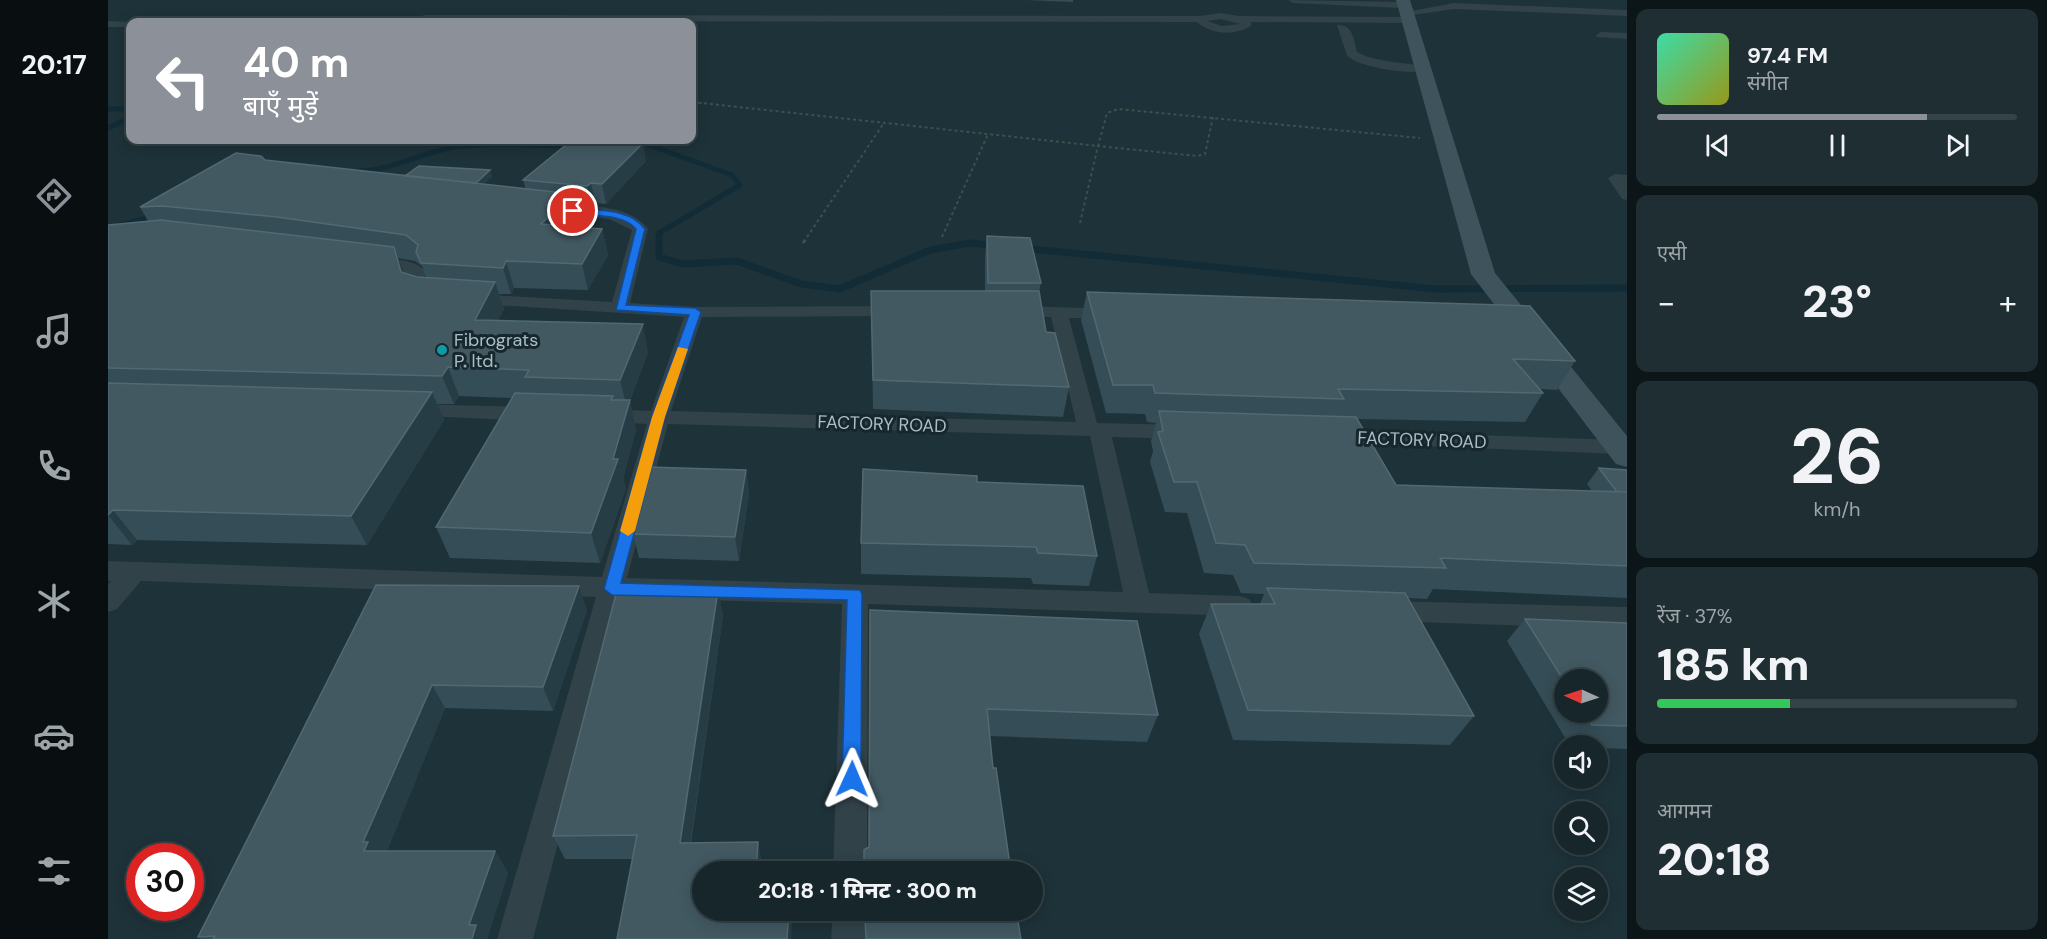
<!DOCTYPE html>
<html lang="hi">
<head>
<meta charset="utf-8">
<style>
  body { margin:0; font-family:"DM Sans","Noto Sans Devanagari",sans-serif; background:#1f2e33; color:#f1f3f6; height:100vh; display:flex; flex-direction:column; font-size:22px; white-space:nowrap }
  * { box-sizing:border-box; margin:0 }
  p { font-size:20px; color:#9ea5a9 }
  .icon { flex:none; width:33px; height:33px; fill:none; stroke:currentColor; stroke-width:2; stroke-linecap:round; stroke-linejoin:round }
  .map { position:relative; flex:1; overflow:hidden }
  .sheet { display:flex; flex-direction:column; gap:9px; padding:9px; background:#0c1518; width:420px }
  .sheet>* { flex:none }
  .guide { position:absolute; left:18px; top:18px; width:570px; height:126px; border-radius:12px; box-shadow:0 3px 15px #0003,0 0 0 2px #354347; background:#8c9099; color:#fff; overflow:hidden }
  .needle { width:39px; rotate:273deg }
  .tools { position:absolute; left:1446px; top:669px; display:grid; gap:12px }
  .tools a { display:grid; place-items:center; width:54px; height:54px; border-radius:50%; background:#16262b; box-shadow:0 3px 15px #0003,0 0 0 2px #354347; font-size:30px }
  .speed { position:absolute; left:18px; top:843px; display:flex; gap:12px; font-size:30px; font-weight:700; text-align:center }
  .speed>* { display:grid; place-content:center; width:78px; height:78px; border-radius:50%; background:#16262b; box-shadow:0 3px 15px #0003,0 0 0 2px #354347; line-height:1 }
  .speed .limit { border:9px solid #d22; background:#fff; color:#111 }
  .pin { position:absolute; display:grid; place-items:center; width:51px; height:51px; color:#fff; margin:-26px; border:3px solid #fff; border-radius:50%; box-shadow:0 2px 6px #0007 }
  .me { position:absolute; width:66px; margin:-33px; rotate:1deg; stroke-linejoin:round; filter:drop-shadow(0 0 4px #0008) }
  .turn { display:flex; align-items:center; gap:21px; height:126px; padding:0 18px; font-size:27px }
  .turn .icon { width:78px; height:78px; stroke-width:2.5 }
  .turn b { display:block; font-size:42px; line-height:51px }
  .big { font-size:45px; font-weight:800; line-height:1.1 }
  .sheet .tile { flex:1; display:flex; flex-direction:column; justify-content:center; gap:9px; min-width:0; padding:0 21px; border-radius:12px; background:#1f2e33 }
  .sheet .dial { align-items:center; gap:0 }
  .dial b { font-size:78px; line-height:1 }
  .song { display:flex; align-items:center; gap:18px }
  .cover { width:72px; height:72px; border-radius:9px; background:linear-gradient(135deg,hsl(160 70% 55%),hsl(60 70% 35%)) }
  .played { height:6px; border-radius:3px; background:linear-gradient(90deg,#8c9099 75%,#354347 75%) }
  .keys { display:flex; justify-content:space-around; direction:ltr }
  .heat { display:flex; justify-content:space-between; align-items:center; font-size:33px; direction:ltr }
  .charge { height:9px; border-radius:4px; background:linear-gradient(90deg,#34c759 37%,#354347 0) }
  .trip { position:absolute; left:584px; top:861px; width:351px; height:60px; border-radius:30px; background:#16262b; box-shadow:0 3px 15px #0003,0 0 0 2px #354347; font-weight:800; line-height:60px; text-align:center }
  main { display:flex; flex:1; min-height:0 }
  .tab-bar { display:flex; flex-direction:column; width:108px; justify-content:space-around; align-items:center; background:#090f11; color:#9ea5a9 }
  .tab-bar .icon { width:42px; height:42px }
  .tab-bar .selected { color:#8c9099 }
  .tab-bar b { font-size:27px; color:#f1f3f6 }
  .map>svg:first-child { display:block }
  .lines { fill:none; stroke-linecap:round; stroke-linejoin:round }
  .stream-far1 { stroke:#112c37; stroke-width:5 }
  .stream { stroke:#112c37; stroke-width:7 }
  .path-far2 { stroke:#38534d; stroke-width:1.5; stroke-dasharray:2 2; stroke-linecap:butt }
  .path-far1 { stroke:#38534d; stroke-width:2; stroke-dasharray:3 3; stroke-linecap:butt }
  .path { stroke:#38534d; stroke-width:3; stroke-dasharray:4 4; stroke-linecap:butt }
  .street { fill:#314249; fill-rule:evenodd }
  .secondary { fill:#3f535d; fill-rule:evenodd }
  .wall { fill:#354d56; fill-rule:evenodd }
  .shaded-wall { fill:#263d46 }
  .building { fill:#425962; stroke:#526972; stroke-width:1.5 }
  .route { fill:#1a73e8; stroke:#114b97; stroke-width:1.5 }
  .slow { fill:#f59e0b }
  .culture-dot { fill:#0f9aa8; stroke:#17272e; stroke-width:2 }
  .labels { text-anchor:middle; stroke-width:6; stroke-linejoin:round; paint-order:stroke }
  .poi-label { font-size:18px; fill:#abbec6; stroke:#17272e; text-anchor:start }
  .street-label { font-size:18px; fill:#abbec6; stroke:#17272e }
</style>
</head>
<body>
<main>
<nav class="tab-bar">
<b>20:17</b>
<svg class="icon selected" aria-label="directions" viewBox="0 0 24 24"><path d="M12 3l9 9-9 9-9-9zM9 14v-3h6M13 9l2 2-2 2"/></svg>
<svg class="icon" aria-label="music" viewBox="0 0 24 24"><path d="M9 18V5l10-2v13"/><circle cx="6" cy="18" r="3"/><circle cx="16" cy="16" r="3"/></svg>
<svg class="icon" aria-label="phone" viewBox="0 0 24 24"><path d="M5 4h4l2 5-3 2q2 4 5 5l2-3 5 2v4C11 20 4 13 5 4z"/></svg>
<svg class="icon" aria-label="climate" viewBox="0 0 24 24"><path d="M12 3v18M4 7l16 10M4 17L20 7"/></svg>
<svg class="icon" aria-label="car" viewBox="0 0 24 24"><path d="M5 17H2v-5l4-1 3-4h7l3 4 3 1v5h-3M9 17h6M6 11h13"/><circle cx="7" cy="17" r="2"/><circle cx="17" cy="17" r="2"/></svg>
<svg class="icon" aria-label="filters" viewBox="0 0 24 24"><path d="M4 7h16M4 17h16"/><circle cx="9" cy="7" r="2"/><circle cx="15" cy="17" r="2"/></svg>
</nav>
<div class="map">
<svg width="1519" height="939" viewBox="0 0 1519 939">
  <rect width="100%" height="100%" fill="#1e3239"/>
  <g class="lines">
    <path class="stream-far1" d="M 0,109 L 22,109 L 22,118 L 0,128
      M 527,140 L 624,175 L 632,185 L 551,233 L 551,237
      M 250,171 C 285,171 312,152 348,147 C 385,142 425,146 463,146
      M 0,228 L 35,219 L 48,212"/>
    <path class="stream" d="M 551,236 L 551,257 L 575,264 L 629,261 L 693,284 L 732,289 L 822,250 L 862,243 L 889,246
      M 913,248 L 1328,289 L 1519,288"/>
    <path class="path-far2" d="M 584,102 L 595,103"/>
    <path class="path-far1" d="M 584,102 L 990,146 L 999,113 L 1010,109 L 1312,138
      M 972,223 L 990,146 L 1089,156 L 1097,154 L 1105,117
      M 699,237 L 776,123
      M 834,237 L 880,134"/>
    <path class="path" d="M 695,243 L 700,236"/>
    <path class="street" d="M 1180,0 L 1292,2 L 1297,5 L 1292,8 L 1185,3 Z
      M 1346,3 L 1519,10 L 1519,16 L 1346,9 L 1298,16 L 1293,13 Z
      M 1113,13 L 1131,16 L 1299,17 L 1304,20 L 1299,23 L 1143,22 L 1143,26 C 1127,36 1103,35 1089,22 L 316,21 L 311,18 L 316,15 L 1092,16 ZM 1113,19 L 1132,24 L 1114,26 L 1099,21 Z
      M 0,21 L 26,22 L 22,22 L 22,27 L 0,27 Z
      M 1229,25 C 1245,24 1246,40 1249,52 C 1270,64 1310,62 1320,69 C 1309,77 1247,67 1239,55 C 1238,52 1229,26 1229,25 Z
      M 1493,32 L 1519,33 L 1519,39 L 1489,37 L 1488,35 Z
      M 1507,174 L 1519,175 L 1519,200 L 1514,199 L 1500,178 Z
      M 440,203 C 470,206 520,202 540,229 L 522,303 L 587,307 L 793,306 L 802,311 L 793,316 L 594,317 L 563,411 L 968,422 L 943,317 L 904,316 L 895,311 L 904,306 L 1012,309 L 1015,313 L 1006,318 L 961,318 L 989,423 L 1077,425 L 1085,427 L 1088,432 L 1085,437 L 1077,439 L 1004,437 L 1041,593 L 1132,596 L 1141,599 L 1145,606 L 1141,613 L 1132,616 L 760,604 L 759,872 L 725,872 L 734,604 L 514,598 L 425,939 L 389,939 L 488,597 L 33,581 L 9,609 L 0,612 L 0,584 L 3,581 L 0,581 L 0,561 L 494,577 L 539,424 L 488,421 L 484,416 L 488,411 L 495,409 L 543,411 L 576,317 L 357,303 L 354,299 L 363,294 L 504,302 L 524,230 L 501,219 L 435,211 L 432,208 ZM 560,424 L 982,436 L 1015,592 L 519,578 Z
      M 264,257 C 281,259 307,258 318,272 L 316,278 L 318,290 L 330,293 L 333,297 L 324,302 L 304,297 L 298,278 L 301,274 L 258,266 L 256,262 Z
      M 303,404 L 426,407 L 433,409 L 436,414 L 433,419 L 426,421 L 296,415 L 293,410 L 296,405 Z
      M 1230,430 L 1510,440 L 1518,442 L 1519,450 L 1510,454 L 1222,442 L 1219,437 L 1222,432 Z
      M 1279,601 L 1519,607 L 1519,629 L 1279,621 L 1270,618 L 1266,611 L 1270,604 Z
      M 725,910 L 759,910 L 759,939 L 723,939 Z"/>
    <path class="secondary" d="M 1288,0 L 1302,0 L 1387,273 L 1519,436 L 1519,467 L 1508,464 L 1363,274 Z"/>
  </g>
  <path class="wall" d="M 917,0 L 965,0 L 965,2 Z
    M 519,141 L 538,161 L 498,204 L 487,203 L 484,206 L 468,204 L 471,219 L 463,227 L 494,229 L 500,255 L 480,290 L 406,288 L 403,294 L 391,294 L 396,309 L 390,320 L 540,352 L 522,401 L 528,430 L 515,479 L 518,489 L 492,563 L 342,558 L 328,527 L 404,398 L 351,396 L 346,404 L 329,404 L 336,420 L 259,545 L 29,540 L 24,545 L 0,544 L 0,225 L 40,221 L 32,207 L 297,176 L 382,170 L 384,177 L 376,184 L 418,189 L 415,180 ZM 290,258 L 307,261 L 314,266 L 318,278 L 309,277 L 296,273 Z
    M 879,236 L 933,283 L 931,292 L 938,332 L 961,387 L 955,417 L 765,409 L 763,291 L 877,291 L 877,257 Z
    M 979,292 L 1467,361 L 1449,390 L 1432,389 L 1435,393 L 1417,422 L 1249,419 L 1288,485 L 1484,491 L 1479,484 L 1491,468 L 1519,470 L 1519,598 L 1325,589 L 1319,599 L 1300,598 L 1366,716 L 1342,745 L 1125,740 L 1091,634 L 1103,604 L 1152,604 L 1156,594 L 1133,593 L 1125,575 L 1096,573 L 1079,513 L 1057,512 L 1042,462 L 1045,451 L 1043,441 L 1048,423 L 1039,422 L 1037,414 L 998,413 L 973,320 Z
    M 638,470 L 641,494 L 631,561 L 531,558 L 525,534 L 534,499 L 532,492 Z
    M 869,482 L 989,556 L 981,586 L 925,584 L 923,578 L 753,574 L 753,543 Z
    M 268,585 L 479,610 L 445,711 L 337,708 L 279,851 L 387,851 L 400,873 L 379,939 L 93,939 L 90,937 Z
    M 610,590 L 615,616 L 583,843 L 650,842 L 654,866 L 524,859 L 457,859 L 445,836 Z
    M 762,610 L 1050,715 L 1039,742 L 882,736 Z
    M 1417,619 L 1519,623 L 1519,749 L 1490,748 L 1490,746 L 1462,746 L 1399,641 ZM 1456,680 L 1490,712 L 1456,712 Z"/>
  <path class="shaded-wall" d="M 535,143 L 538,161 L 498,204 L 494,184 Z
    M 382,170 L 384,177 L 366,193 L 364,187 Z
    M 483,183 L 487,203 L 484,206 L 479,186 Z
    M 465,194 L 471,219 L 440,250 L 433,224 Z
    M 494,229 L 500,255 L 480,290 L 474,264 Z
    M 286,247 L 296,273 L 293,272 Z
    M 398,261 L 406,288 L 403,294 L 395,268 Z
    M 387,282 L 396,309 L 376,347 L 367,320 Z
    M 535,324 L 540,352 L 522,401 L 528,430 L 515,479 L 518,489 L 492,563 L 483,533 L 519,408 L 512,380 Z
    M 340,367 L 351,396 L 346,404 L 334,376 Z
    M 324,392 L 336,420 L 259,545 L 243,516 Z
    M 638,470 L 641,494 L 631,561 L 627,537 Z
    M 5,510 L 29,540 L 24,545 L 0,515 Z
    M 471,586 L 479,610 L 445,711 L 435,687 Z
    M 610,590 L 615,616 L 579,866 L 572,843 Z
    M 324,685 L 337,708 L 275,861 L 256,851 L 255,842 Z
    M 650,842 L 654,866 L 654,872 L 648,872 Z
    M 387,851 L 400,873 L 379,939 L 363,939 L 361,925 Z
    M 681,910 L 685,910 L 683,939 L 679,939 Z"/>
  <path class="building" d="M 464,140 L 511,140 L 510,140 L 535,143 L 494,184 L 483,183 L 479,186 L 415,180 Z
    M 128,153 L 153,156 L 157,160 L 465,194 L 433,224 L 494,229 L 474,264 L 398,261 L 395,268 L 313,263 L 308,252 L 310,245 L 298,235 L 169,217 L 54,206 L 32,207 Z
    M 311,166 L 382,170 L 368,183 L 297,176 Z
    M 53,220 L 286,247 L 293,272 L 309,277 L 387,282 L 367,320 L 535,324 L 512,380 L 417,377 L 421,370 L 340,367 L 334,376 L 0,368 L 0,225 Z
    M 879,236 L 922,238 L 933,283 L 880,283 Z
    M 763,291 L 931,291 L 938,332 L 947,333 L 961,387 L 765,380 Z
    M 979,292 L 1422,306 L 1467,361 L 1405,359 L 1435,393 L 1230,389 L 1236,399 L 1047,393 L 1045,385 L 1005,385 Z
    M 0,383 L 324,392 L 243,516 L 5,510 L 0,515 Z
    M 407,393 L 505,396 L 503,400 L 522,400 L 505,459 L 510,459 L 483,533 L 328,527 Z
    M 1051,411 L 1248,417 L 1288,485 L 1519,492 L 1519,566 L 1332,558 L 1338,568 L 1146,563 L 1137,545 L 1108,543 L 1089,482 L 1066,482 L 1050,432 L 1055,431 Z
    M 540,467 L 638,470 L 627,537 L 525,534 L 535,493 L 532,492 Z
    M 1491,468 L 1519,470 L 1519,492 L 1509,492 Z
    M 755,469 L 869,476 L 869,482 L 975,486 L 989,556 L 930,553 L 928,547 L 753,543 Z
    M 268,585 L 471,586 L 435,687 L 324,685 L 255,842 L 260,842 L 256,851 L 387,851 L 361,925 L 368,925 L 364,939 L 105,939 L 107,936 L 90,937 Z
    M 1159,588 L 1297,593 L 1366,716 L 1140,710 L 1103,604 L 1167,604 Z
    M 509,590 L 610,590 L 572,843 L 650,842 L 648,872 L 594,872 L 594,910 L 681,910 L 679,939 L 509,939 L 529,835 L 445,836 Z
    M 762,610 L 1029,621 L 1050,715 L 879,709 L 885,768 L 888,768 L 903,872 L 756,872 L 756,850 L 761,847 Z
    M 1417,619 L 1519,623 L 1519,726 L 1484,725 L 1476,712 L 1490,712 L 1490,680 L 1456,680 L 1456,681 Z
    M 761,910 L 908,910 L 913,939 L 758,939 L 757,918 L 761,916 Z"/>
  <path class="route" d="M 465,208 C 489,211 522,208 537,229 L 518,305 L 587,308 L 593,312 L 557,417 L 513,583 L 752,590 L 754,594 L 753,779 L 750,785 L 744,788 L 737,785 L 734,779 L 739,600 L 504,595 L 496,589 L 544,417 L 581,315 L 508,310 L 528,229 C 514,212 481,217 461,213 L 460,211 Z"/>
  <path class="slow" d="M 570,347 L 580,349 L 557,417 L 527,531 L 520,536 L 512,531 L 544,417 Z"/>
  <circle class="culture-dot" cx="334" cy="350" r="6"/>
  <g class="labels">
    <g class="poi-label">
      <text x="346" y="346">Fibrograts<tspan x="346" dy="21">P. ltd.</tspan></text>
    </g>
    <g class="street-label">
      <text transform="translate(774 424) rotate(2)" y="6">FACTORY ROAD</text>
      <text transform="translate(1314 440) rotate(2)" y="6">FACTORY ROAD</text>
    </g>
  </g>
</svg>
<div class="tools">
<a><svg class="needle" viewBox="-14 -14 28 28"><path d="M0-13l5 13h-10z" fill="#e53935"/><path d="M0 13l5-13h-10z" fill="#9ea5a9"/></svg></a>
<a><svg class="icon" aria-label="sound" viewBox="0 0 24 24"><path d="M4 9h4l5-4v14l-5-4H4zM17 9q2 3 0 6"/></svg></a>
<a><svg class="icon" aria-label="search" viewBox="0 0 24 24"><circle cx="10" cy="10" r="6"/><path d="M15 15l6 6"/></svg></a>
<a><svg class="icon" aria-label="layers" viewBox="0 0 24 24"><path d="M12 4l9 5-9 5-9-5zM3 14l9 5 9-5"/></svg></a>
</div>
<div class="speed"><div class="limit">30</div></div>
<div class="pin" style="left:465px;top:211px;background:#d93025"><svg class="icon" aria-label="arrive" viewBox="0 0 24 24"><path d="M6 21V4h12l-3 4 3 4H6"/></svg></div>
<svg class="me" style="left:744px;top:779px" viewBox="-20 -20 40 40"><path d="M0-17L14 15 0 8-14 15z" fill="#1a73e8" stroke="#fff" stroke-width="4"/></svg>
<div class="trip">20:18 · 1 मिनट · 300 m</div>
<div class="guide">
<div class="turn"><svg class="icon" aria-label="left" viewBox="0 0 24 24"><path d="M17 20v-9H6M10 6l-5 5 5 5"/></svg><div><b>40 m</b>बाएँ मुड़ें</div></div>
</div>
</div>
<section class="sheet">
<div class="tile">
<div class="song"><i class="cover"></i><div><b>97.4 FM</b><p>संगीत</p></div></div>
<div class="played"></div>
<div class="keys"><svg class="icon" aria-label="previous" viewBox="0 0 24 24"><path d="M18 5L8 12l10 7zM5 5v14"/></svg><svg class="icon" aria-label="pause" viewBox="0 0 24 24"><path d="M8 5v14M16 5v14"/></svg><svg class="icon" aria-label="next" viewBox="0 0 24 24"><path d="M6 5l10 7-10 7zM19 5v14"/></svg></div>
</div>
<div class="tile"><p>एसी</p>
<div class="heat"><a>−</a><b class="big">23°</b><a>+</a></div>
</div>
<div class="tile dial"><b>26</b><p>km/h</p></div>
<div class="tile"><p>रेंज · 37%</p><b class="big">185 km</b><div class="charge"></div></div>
<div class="tile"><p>आगमन</p><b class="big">20:18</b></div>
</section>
</main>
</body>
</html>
